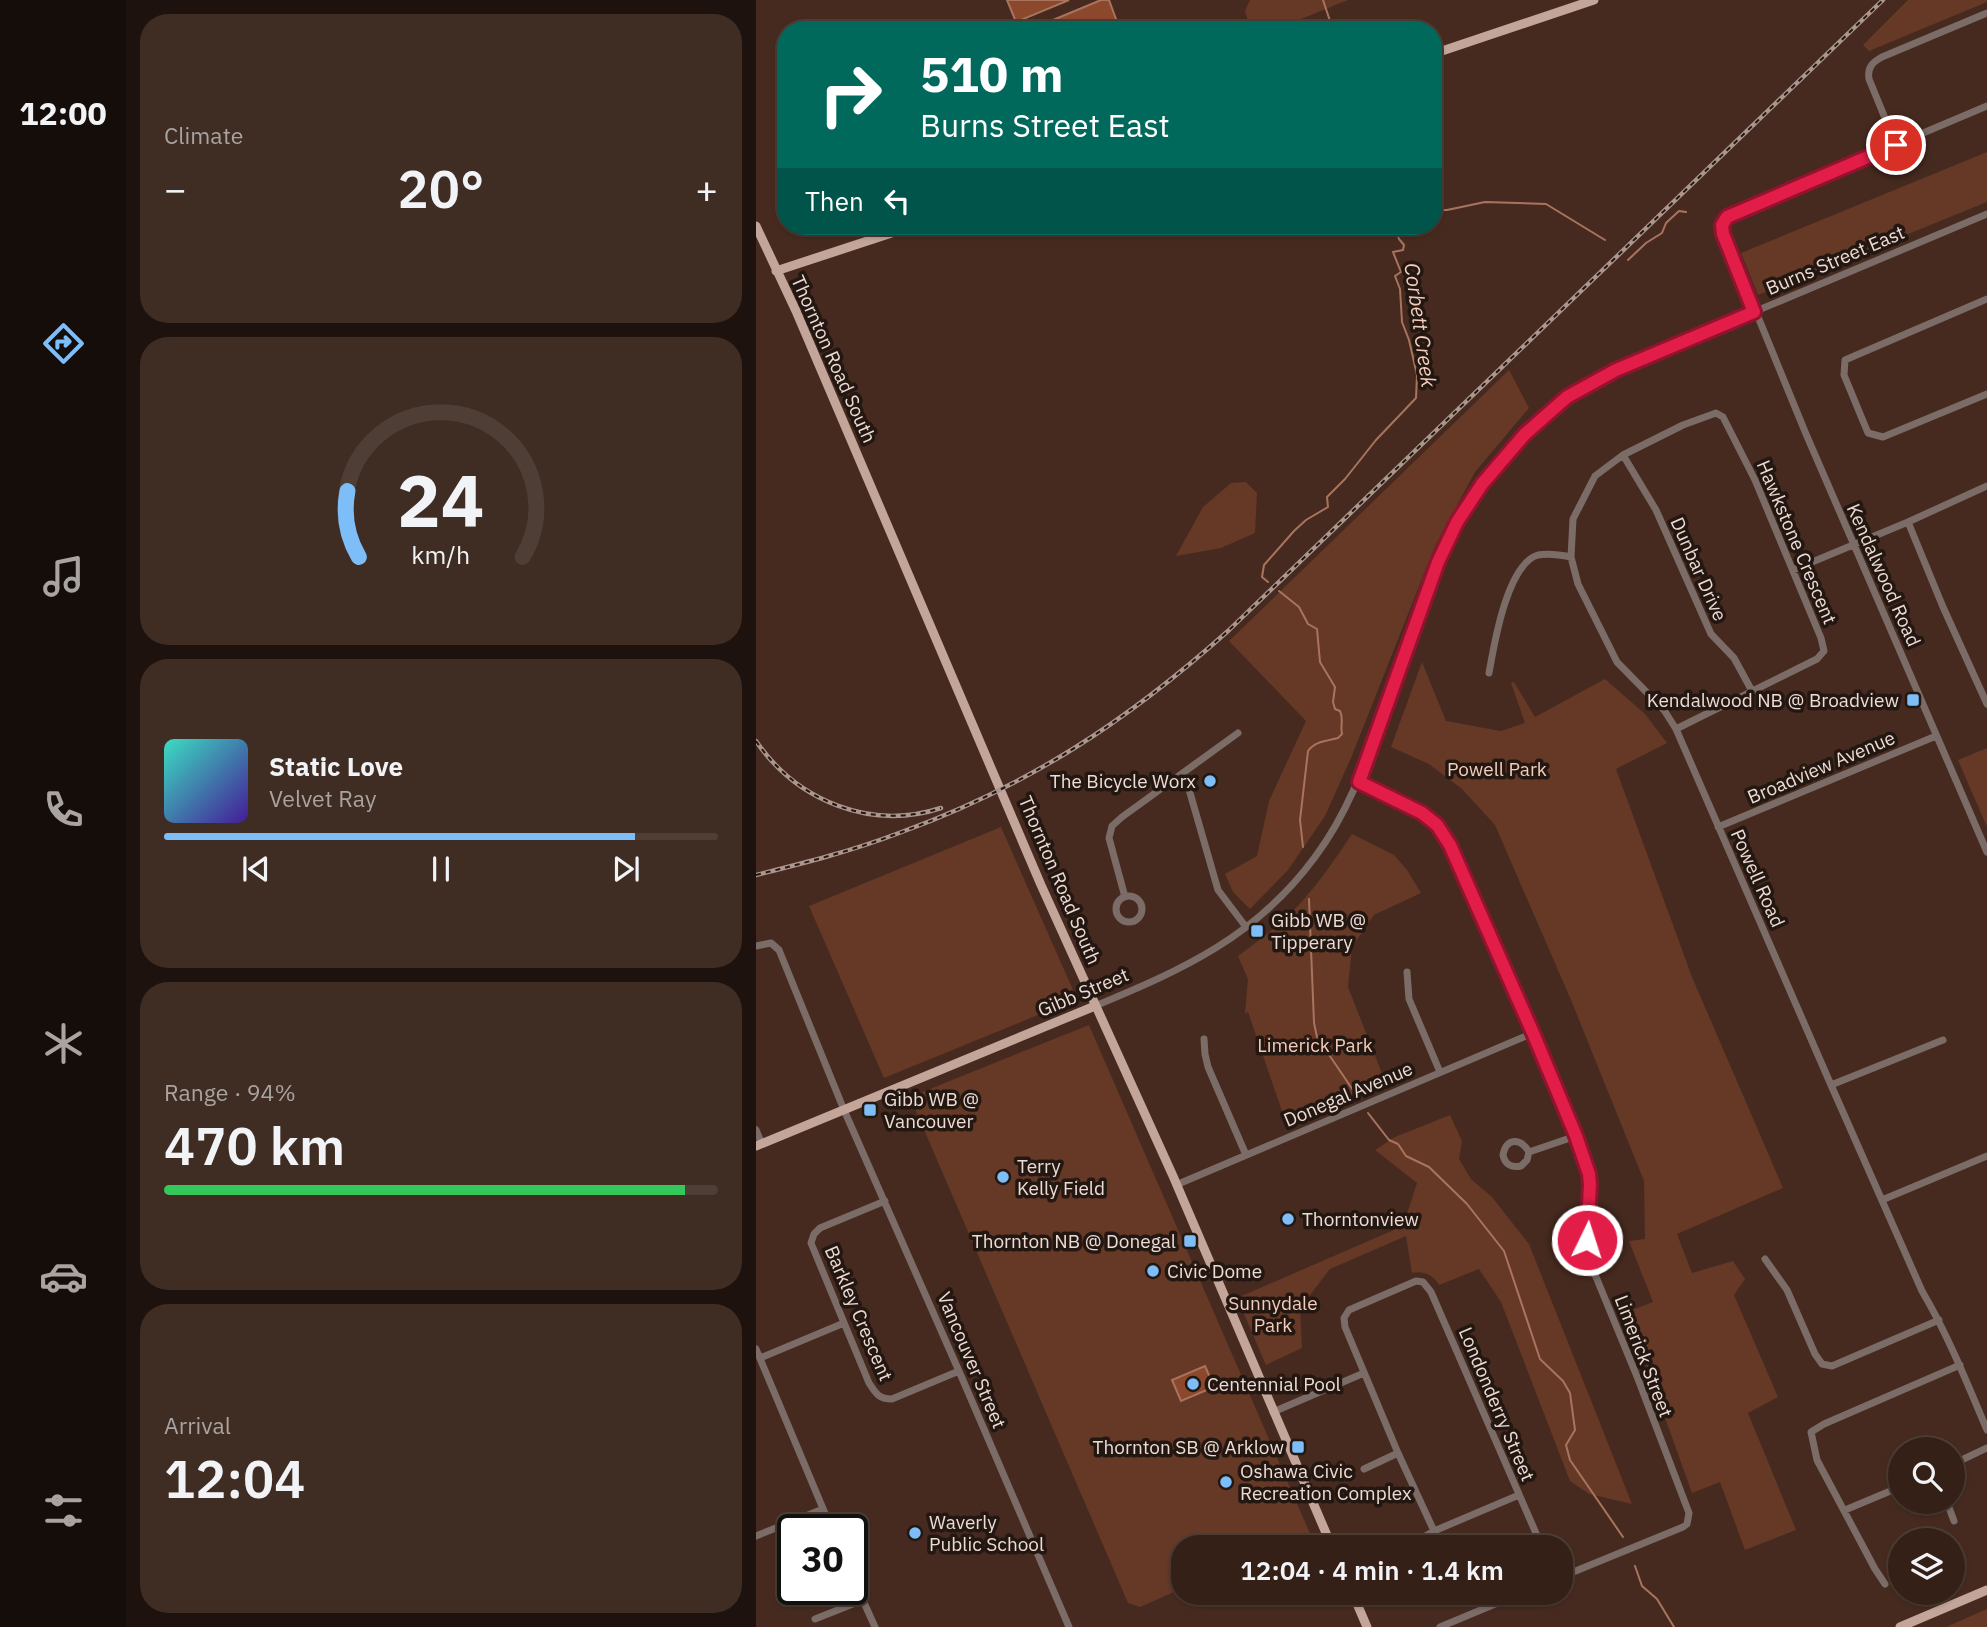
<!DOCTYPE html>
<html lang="en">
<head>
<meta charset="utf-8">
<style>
  body { margin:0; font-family:"IBM Plex Sans",sans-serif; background:#3f2d24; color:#f1f3f6; height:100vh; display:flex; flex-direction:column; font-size:26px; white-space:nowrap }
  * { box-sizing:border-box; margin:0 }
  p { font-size:23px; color:#a9a3a1 }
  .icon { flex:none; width:38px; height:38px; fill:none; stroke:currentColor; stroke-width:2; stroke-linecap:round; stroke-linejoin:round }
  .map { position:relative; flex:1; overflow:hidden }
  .panel { display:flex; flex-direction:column; gap:14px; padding:14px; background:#1d120d; width:630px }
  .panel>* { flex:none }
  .banner { position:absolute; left:21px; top:21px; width:665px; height:214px; border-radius:28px; box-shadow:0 2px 5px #0004,0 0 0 2px #4e3e36; background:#00695c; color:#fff; overflow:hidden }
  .buttons { position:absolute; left:1132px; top:1437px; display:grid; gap:14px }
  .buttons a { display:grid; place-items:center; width:77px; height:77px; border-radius:50%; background:#342017; box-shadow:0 2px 5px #0004,0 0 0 2px #4e3e36; font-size:35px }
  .speed { position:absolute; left:21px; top:1514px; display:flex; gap:14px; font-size:35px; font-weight:700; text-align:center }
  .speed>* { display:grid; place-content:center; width:91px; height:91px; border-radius:50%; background:#342017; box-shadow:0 2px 5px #0004,0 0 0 2px #4e3e36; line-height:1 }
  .speed .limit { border:4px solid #111; border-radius:10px; background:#fff; color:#111 }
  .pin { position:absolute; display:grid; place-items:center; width:60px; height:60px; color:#fff; margin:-30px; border:4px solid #fff; border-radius:50%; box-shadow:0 2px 7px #0007 }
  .me { position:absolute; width:77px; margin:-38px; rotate:4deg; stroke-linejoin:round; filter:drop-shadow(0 0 5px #0008) }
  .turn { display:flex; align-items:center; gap:24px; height:147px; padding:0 28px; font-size:32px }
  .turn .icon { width:91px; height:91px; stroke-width:2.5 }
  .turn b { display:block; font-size:49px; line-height:60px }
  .then { display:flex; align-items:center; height:66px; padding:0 28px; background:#0003; gap:14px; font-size:26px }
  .big { font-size:52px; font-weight:600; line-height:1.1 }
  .panel .widget { flex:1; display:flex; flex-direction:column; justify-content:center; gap:10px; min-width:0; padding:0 24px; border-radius:28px; background:#3f2d24 }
  .panel .dial { align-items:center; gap:0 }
  .dial svg { height:182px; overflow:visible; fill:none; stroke:#4e3e36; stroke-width:7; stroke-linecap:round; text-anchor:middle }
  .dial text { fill:#f1f3f6; stroke:none }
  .song { display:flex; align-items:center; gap:21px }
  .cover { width:84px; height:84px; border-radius:10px; background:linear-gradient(135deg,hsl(170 70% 55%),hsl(260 70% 35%)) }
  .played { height:7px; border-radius:4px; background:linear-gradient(90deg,#7dbef9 85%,#4e3e36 85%) }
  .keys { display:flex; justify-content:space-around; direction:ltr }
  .heat { display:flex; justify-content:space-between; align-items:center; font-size:38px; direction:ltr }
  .charge { height:10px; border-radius:5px; background:linear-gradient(90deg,#34c759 94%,#4e3e36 0) }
  .trip { position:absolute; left:415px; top:1535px; width:402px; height:70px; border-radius:28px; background:#342017; box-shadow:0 2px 5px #0004,0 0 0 2px #4e3e36; font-weight:600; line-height:70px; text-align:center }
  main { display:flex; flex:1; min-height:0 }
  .dock { display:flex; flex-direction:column; width:126px; justify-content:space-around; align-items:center; background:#150d09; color:#a9a3a1 }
  .dock .icon { width:49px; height:49px }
  .dock .selected { color:#7dbef9 }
  .dock b { font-size:32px; color:#f1f3f6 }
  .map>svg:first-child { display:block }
  .green { fill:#663826 }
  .water { fill:#8c482c; stroke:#a9745e; stroke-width:2 }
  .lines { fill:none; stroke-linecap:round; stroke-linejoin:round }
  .stream { stroke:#a9745e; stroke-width:2 }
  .minor { stroke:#7b6c67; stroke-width:7 }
  .major { stroke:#c3a599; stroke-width:9 }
  .rail-casing { stroke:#ab958d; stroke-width:4.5 }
  .rail { stroke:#231712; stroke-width:2; stroke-dasharray:5; stroke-linecap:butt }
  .route-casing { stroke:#92132f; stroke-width:18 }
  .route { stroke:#e11d48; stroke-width:12 }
  .poi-dot { fill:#7dbef9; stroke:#231712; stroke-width:2.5 }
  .labels { text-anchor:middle; stroke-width:7; stroke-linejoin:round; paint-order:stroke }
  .street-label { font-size:19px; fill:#eddbd4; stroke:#231712 }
  .poi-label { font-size:19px; fill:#eddbd4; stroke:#231712; text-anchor:start }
  .park-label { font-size:19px; fill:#f5cbbb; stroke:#231712 }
  .water-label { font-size:21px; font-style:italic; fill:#f5ccbb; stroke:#231712 }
</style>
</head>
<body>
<main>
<nav class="dock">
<b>12:00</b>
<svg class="icon selected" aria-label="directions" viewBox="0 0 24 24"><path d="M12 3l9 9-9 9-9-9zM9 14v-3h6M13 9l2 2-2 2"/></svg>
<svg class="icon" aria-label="music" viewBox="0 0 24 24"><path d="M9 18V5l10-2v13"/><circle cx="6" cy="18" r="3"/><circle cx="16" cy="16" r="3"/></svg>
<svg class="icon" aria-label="phone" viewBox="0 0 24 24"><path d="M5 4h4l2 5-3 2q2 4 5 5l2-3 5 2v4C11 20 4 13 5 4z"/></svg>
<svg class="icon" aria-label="climate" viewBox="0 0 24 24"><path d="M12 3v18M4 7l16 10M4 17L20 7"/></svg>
<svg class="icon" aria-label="car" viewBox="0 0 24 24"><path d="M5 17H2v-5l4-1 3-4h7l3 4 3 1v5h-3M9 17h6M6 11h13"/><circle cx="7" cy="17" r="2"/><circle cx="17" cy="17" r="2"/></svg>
<svg class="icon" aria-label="filters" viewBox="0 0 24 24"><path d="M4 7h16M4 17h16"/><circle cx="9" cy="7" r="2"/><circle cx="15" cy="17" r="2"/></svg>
</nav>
<section class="panel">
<div class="widget"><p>Climate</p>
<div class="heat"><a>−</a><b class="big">20°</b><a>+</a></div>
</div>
<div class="widget dial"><svg viewBox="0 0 100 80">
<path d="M14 69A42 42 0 1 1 86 69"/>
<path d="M14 69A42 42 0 0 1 9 40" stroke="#7dbef9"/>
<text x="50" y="56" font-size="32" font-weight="700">24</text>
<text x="50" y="72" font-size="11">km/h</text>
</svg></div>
<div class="widget">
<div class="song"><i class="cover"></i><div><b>Static Love</b><p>Velvet Ray</p></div></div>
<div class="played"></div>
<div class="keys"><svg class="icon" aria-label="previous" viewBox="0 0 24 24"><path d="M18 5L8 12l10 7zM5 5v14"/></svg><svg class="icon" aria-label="pause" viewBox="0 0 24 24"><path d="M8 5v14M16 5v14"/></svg><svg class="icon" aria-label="next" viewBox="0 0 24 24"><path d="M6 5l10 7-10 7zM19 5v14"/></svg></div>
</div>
<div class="widget"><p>Range · 94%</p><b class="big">470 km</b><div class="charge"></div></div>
<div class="widget"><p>Arrival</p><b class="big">12:04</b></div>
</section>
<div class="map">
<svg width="1231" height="1627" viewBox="0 0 1231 1627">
  <rect width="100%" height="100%" fill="#462a1f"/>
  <path class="green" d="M 494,0 L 592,0 C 562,11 528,30 495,30 L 489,11 Z
    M 1152,0 L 1231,0 L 1231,2 L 1113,51 L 1107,45 Z
    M 1231,152 L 1231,202 L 1002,295 L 985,253 Z
    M 753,370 L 773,408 L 719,472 L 679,546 L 595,758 L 569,816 L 532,870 L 494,909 L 477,892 L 469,874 L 501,856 L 513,801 L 550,721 L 473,641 Z
    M 490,482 L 501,493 L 499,533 L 465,548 L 420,556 L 447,507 L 475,483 Z
    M 666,662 L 690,721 L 745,731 L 769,723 L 755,683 L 758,682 L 779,717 L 849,679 L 889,714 L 911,743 L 860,769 L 936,977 L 1027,1188 L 921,1234 L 936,1273 L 977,1261 L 989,1279 L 978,1295 L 1022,1397 L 992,1413 L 1040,1530 L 989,1550 L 964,1482 L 936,1493 L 871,1312 L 897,1302 L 873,1241 L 889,1239 L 888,1181 L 815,1000 L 739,825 L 706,789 L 673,764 L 635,747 Z
    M 1231,748 L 1231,827 L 1202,760 Z
    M 245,827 L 321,999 L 128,1078 L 53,906 Z
    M 596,834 L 638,855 L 651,870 L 665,893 L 618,915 L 596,947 L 592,987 L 629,1081 L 530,1123 L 492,1012 L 489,1014 L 492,979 L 482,956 C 505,939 529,921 548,899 C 566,879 581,856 596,834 Z
    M 333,1025 L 556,1538 L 539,1547 L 427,1547 L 427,1588 L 384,1607 L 372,1603 L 154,1097 Z
    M 694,1115 L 706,1141 L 703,1159 L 715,1179 L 736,1197 L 773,1244 L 876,1504 L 833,1494 L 814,1481 L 745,1302 L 723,1269 L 683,1285 C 678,1275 667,1270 656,1273 L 650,1236 L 574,1269 L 544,1308 L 546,1348 L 510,1365 L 481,1298 L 647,1226 L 661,1183 L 619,1150 L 639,1137 Z
    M 1231,1609 L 1231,1627 L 1190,1627 Z"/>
  <path class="water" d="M 251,0 L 313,0 L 260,22 Z
    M 345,0 L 353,0 L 364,30 L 273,30 Z
    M 449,1366 L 458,1387 L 425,1401 L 416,1380 Z"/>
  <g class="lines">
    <path class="stream" d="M 567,0 L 577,30
      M 677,210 L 691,210 L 729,202 L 790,204 L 849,240
      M 872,260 L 890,243 L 906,233 L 910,223 L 923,211 L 930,212
      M 512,582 L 506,577 L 508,565 L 538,531 L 550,520 L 572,507 L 571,497 L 589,479 L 620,440 L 660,398 L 661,375 L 653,340 L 646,322 L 644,289 L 639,276 L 645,272 L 637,252 L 647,250 L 648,245 L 643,239 L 638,226
      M 523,591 L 543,607 L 552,624 L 561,629 L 564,662 L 579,687 L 577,702 L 579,709 L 584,711 C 588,719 584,725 586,734 L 582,738 C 571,741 559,741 552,751 L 544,820 L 547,847
      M 553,899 L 558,1023 L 561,1037 L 601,1096
      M 612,1113 L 633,1140 L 642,1144 L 650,1156 L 673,1167 L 711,1204 L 748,1251 L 784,1359 L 807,1381 L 814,1393 L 819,1430 L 810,1445 L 814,1460 L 867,1537
      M 879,1566 L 886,1586 L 901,1599 L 918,1627"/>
    <path class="minor" d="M 1231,106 L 978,213 L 968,219 L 966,229 L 1050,434 L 1231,852
      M 1140,145 L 1113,79 C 1111,67 1117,62 1126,57 L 1231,13
      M 1231,299 L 1089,360 L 1088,375 L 1112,433 L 1127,437 L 1231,394
      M 867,455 L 900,510 L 955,634 L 978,658 L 996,691
      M 1152,522 L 1187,607 L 1231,704
      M 1037,570 L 1152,522 L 1231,486
      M 733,673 C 738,645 751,564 782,555 C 793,553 805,555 815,557
      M 920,729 L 1061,659 L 1068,651 L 1065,638 L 999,480 L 967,417 L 960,413 L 927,425 L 867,455 L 839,476 L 817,519 L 815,557 L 822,584 L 861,662 L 908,710 L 920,729 L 1075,1085 L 1166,1291 C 1192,1335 1211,1383 1231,1430
      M 428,772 L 462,890 L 490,927
      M 602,782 C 626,793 661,806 679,824 C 691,836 697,853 704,867 C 736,939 768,1011 798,1084 C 812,1116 830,1151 834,1185 L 831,1255 L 882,1379 L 933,1513 L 931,1524 L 927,1527 L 805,1577
      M 962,827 L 1180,736
      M360 909a13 13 0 1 1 26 0a13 13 0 1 1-26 0Z
      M 369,897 L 353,838 L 356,826 L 366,817 L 482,733
      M 0,946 L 15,943 L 23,950 L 88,1110 L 206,1378 L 313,1627
      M 651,972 L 653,999 L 684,1072
      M 339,1006 C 428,969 500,937 559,857 C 592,813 609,764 627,714 C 639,681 651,647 663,614 C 672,588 681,560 694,535 C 720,483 763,434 809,399 C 824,387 844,379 860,370 L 1231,214
      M 448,1039 L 449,1054 L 452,1067 L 490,1155
      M 1075,1085 L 1187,1040
      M 0,1130 L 6,1144
      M 773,1152 C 765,1138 750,1137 747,1155 C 749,1165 756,1168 765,1166 L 771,1160 L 773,1152 L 820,1136
      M 420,1185 L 777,1033
      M 1126,1200 L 1231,1156
      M 129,1201 L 64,1228 L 58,1234 L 55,1243 L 113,1383 C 120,1394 123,1399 136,1399 L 203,1371
      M 1009,1259 L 1031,1290 L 1059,1354 L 1066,1364 L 1076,1366 L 1183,1320
      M 0,1349 L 76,1530
      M 4,1358 L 88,1323
      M 517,1412 L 608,1373
      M 1197,1464 L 1231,1448
      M 608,1469 L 642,1453
      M 1191,1502 L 1198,1521
      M 1089,1510 L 1144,1487
      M 678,1531 L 642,1453 L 589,1327 L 588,1318 L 593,1310 L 660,1281 L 667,1282 L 675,1292 L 786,1547
      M 0,1536 L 67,1509
      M 656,1544 L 678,1531 L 763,1495
      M 633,1547 C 639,1536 651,1536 657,1546
      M 96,1576 L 119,1627
      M 1129,1584 L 1119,1569 L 1061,1460 L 1055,1432 L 1068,1424 L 1204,1365
      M 59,1619 L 107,1600
      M 684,1627 L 768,1592"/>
    <path class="major" d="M 677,54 L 838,0
      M 0,226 L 40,311 L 285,885 L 417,1176 L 576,1547
      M 20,271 L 157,226
      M 0,1146 L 339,1006
      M 596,1592 L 611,1627
      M 1144,1627 L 1231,1590"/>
    <g class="rail-casing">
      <path id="rail" d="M 0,741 C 41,801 115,831 185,808
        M 0,875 C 48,863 96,851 143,833 C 272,786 370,722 472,631 L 1127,0"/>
    </g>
    <use href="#rail" class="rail"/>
  </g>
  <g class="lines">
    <g class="route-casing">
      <path id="route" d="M 831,1240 L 834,1185 L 833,1174 L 820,1136 L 777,1033 L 694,845 L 681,825 L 666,813 L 603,782 L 682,562 L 701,522 L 726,484 L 769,434 L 811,397 L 860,370 L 998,312 L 967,234 L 966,225 L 971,217 L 1140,145"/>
    </g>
    <use href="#route" class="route"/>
  </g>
  <g class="poi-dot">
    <rect x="1150" y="693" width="14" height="14" rx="3.5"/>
    <circle cx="454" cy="781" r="7"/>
    <rect x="494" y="924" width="14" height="14" rx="3.5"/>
    <rect x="107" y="1103" width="14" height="14" rx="3.5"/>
    <circle cx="247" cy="1177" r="7"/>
    <circle cx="532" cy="1219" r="7"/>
    <rect x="427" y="1234" width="14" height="14" rx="3.5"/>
    <circle cx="397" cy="1271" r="7"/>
    <circle cx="437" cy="1384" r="7"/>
    <rect x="535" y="1440" width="14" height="14" rx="3.5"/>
    <circle cx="470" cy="1482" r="7"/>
    <circle cx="159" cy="1533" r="7"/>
  </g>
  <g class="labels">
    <g class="street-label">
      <text transform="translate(1079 260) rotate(-23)" y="7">Burns Street East</text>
      <text transform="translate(78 359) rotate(66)" y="7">Thornton Road South</text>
      <text transform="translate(1041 542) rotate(67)" y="7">Hawkstone Crescent</text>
      <text transform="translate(943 569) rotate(66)" y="7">Dunbar Drive</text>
      <text transform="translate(1128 575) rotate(66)" y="7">Kendalwood Road</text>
      <text transform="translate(1065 767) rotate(-23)" y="7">Broadview Avenue</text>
      <text transform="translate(1002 878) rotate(66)" y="7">Powell Road</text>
      <text transform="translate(304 880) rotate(67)" y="7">Thornton Road South</text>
      <text transform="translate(327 992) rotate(-23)" y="7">Gibb Street</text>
      <text transform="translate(592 1094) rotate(-23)" y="7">Donegal Avenue</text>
      <text transform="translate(103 1313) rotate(67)" y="7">Barkley Crescent</text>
      <text transform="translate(888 1356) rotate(69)" y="7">Limerick Street</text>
      <text transform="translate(216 1360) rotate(67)" y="7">Vancouver Street</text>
      <text transform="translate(741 1404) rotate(67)" y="7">Londonderry Street</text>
    </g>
    <g class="poi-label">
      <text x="1143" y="707" text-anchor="end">Kendalwood NB @ Broadview</text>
      <text x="440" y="788" text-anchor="end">The Bicycle Worx</text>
      <text x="515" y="927">Gibb WB @<tspan x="515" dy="22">Tipperary</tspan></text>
      <text x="128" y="1106">Gibb WB @<tspan x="128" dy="22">Vancouver</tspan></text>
      <text x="261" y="1173">Terry<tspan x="261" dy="22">Kelly Field</tspan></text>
      <text x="546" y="1226">Thorntonview</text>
      <text x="420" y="1248" text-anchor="end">Thornton NB @ Donegal</text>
      <text x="411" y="1278">Civic Dome</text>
      <text x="451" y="1391">Centennial Pool</text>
      <text x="528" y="1454" text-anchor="end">Thornton SB @ Arklow</text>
      <text x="484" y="1478">Oshawa Civic<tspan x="484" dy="22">Recreation Complex</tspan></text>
      <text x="173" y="1529">Waverly<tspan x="173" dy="22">Public School</tspan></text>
    </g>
    <g class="park-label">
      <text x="741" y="776">Powell Park</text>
      <text x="559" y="1052">Limerick Park</text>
      <text x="517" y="1310">Sunnydale<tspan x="517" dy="22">Park</tspan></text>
    </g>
    <g class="water-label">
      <text transform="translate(664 325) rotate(82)" y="7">Corbett Creek</text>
    </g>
  </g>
</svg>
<div class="buttons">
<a><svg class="icon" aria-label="search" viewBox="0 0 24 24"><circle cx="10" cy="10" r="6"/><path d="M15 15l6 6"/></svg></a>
<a><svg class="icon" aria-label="layers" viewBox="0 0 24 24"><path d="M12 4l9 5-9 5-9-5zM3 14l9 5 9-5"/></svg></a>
</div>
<div class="speed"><div class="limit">30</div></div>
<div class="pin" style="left:1140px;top:145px;background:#d93025"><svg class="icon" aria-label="arrive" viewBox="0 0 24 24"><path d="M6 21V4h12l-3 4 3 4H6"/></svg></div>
<svg class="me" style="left:831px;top:1240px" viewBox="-20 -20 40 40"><circle r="17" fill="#e11d48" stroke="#fff" stroke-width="3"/><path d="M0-11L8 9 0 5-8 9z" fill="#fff"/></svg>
<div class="trip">12:04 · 4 min · 1.4 km</div>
<div class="banner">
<div class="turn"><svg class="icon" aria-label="right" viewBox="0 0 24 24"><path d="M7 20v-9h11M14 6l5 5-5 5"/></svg><div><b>510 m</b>Burns Street East</div></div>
<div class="then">Then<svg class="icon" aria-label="left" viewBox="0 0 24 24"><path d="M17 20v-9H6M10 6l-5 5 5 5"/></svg></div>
</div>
</div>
</main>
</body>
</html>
